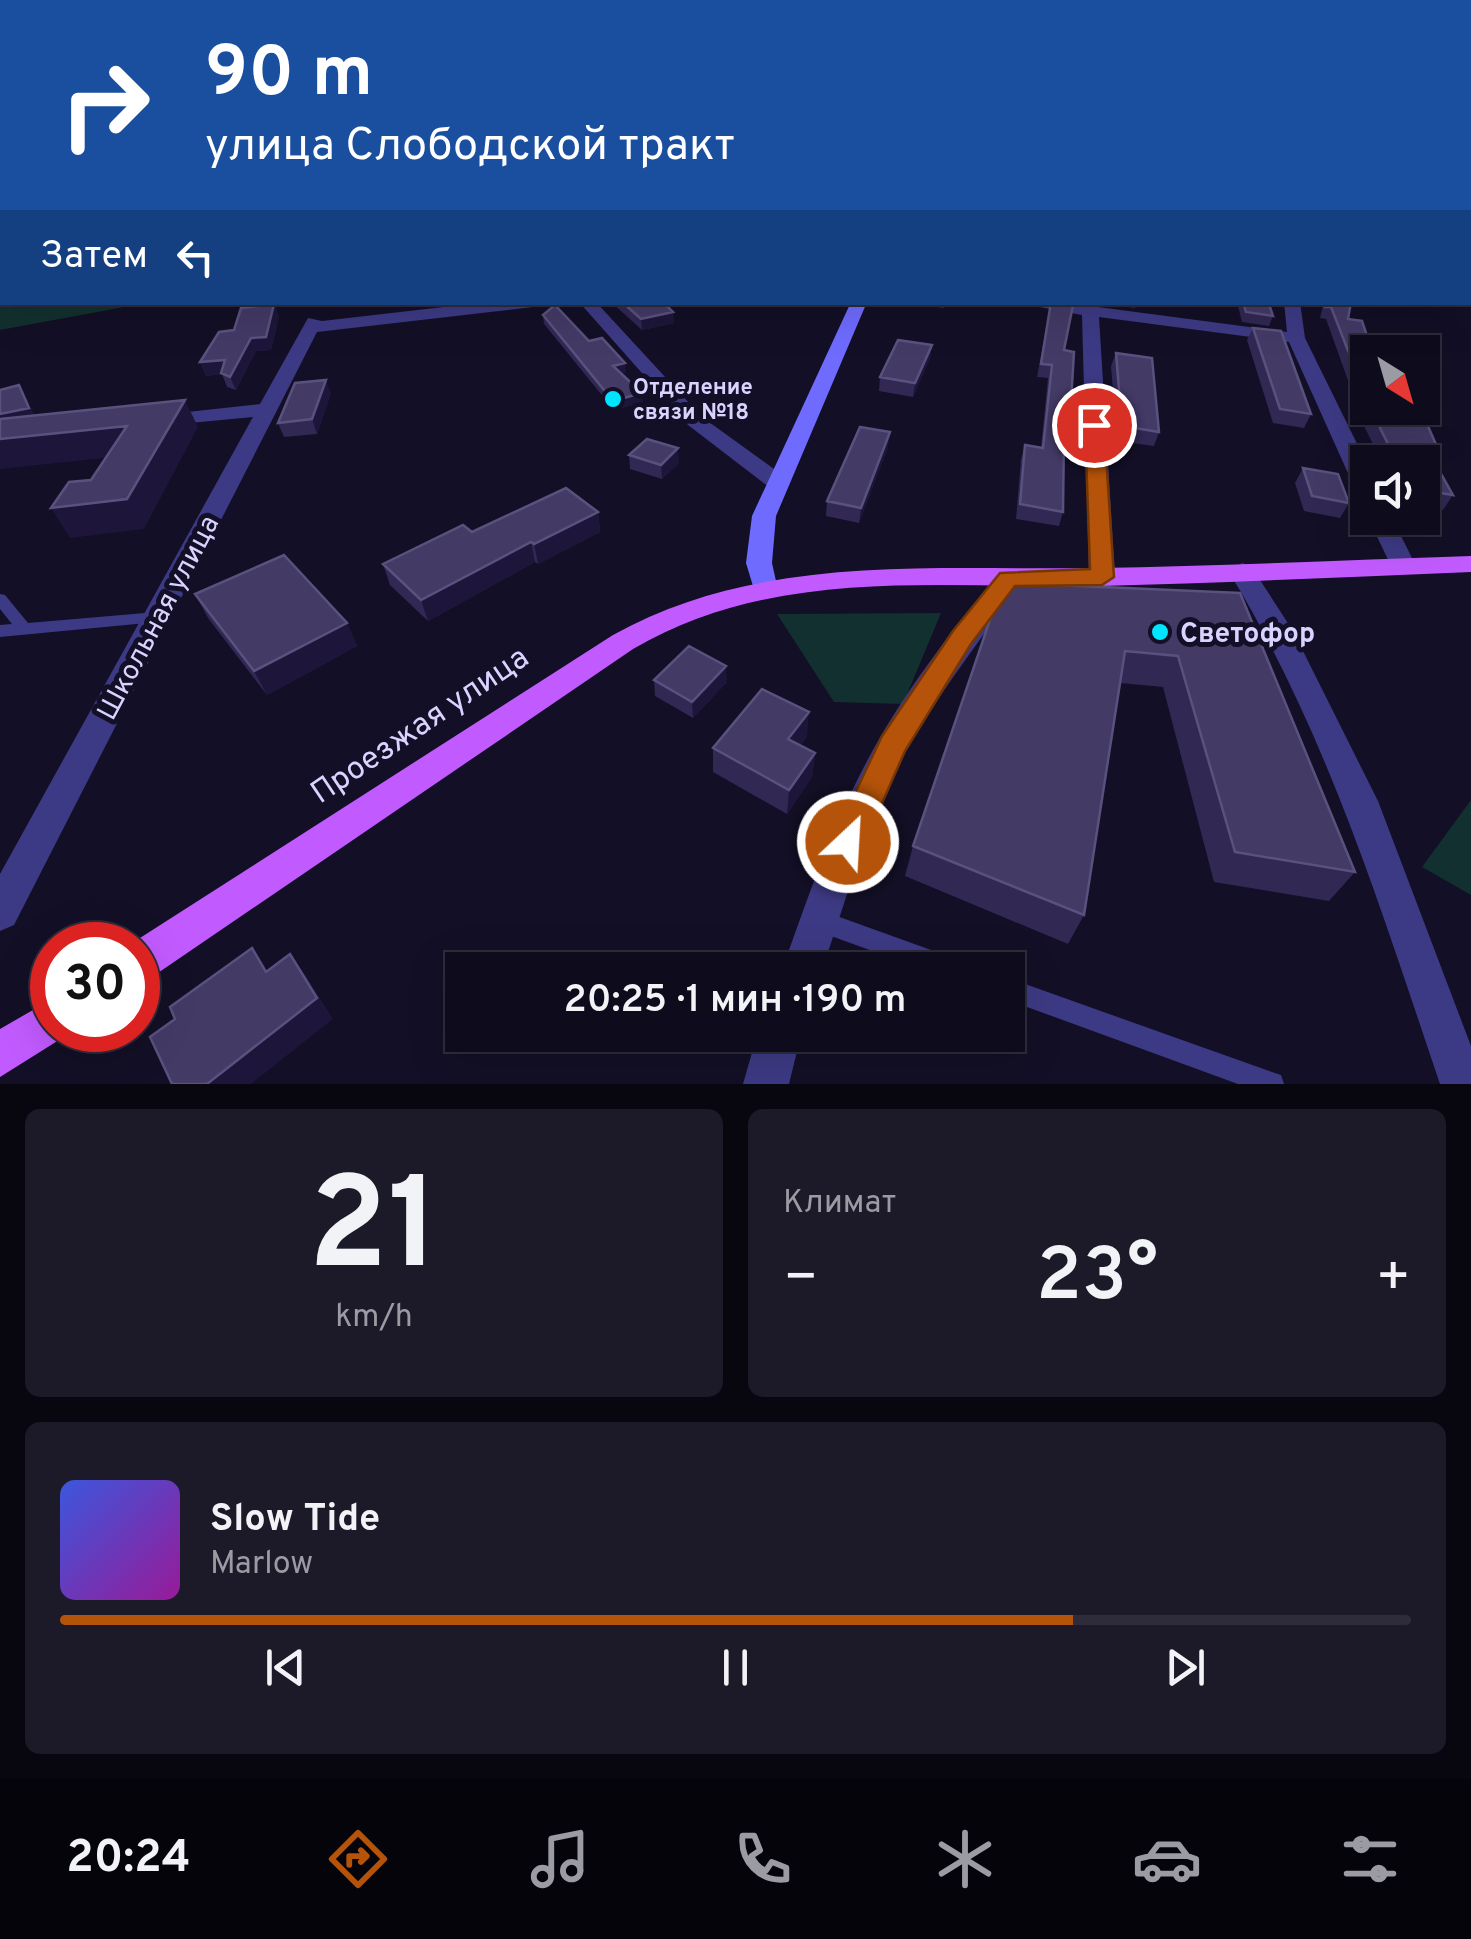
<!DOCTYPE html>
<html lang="ru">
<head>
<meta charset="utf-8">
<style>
  body { margin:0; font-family:Overpass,sans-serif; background:#1c1929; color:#f1f3f6; height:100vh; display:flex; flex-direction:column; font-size:38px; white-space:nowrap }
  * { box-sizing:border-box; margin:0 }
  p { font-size:32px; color:#9b9ba3 }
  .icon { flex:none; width:55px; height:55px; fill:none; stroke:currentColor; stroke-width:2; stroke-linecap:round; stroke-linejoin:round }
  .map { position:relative; height:1084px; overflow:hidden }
  .sheet { display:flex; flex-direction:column; gap:25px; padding:25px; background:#08060f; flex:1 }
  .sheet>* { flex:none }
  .guide { position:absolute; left:0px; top:0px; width:1472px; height:305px; box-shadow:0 10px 40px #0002,0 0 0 2px #2e2b3b; background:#1a4fa0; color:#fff; overflow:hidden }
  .needle { width:65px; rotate:143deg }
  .buttons { position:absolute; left:1350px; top:335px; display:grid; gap:20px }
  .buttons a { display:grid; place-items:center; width:90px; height:90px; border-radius:0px; background:#0e0b1c; box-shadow:0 10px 40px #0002,0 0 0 2px #2e2b3b; font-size:50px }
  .speed { position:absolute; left:30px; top:922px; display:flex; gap:20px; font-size:50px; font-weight:700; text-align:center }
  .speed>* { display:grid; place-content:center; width:130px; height:130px; border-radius:50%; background:#0e0b1c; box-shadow:0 10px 40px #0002,0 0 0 2px #2e2b3b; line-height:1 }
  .speed .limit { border:15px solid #d22; background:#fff; color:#111 }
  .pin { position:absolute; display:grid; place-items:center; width:85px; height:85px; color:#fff; margin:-42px; border:5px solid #fff; border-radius:50%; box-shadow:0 2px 10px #0007 }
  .me { position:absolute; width:110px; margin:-55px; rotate:25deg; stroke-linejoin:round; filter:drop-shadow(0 0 8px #0008) }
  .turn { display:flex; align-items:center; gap:35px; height:210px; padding:0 40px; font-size:45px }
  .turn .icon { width:130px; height:130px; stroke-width:2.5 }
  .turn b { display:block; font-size:70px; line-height:85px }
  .then { display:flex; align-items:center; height:95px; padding:0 40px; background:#0003; gap:20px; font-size:38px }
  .big { font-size:75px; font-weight:600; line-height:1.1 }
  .sheet .tile { flex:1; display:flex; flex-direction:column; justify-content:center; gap:15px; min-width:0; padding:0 35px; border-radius:15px; background:#1c1929 }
  .sheet .dial { align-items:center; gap:0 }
  .dial b { font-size:130px; line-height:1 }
  .song { display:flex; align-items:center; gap:30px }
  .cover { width:120px; height:120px; border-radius:15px; background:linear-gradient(135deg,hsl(230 70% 55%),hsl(300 70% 35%)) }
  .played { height:10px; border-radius:5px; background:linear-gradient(90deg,#b45309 75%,#2e2b3b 75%) }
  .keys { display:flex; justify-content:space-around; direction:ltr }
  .heat { display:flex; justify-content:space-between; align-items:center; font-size:55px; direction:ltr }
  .sheet .tiles { flex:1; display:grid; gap:25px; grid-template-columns:1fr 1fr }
  .tile:last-child { grid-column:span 2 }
  .trip { position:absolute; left:445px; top:952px; width:580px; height:100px; border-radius:0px; background:#0e0b1c; box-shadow:0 10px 40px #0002,0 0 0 2px #2e2b3b; font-weight:600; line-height:100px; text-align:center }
  .menu { display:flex; height:160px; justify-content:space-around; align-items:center; background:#06040b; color:#9b9ba3 }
  .menu .icon { width:70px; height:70px }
  .menu .selected { color:#b45309 }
  .menu b { font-size:45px; color:#f1f3f6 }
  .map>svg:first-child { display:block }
  .green { fill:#12302f }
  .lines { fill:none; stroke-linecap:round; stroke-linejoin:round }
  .lane { fill:#3d3a85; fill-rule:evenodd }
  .street { fill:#3d3a85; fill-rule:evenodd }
  .secondary { fill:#6f6bff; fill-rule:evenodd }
  .primary { fill:#c25bff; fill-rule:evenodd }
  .wall { fill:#312854 }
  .shaded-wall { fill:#1d163a }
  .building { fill:#433a66; stroke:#5a527e; stroke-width:2.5 }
  .route { fill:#b45309; stroke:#753606; stroke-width:2.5 }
  .poi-dot { fill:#00e5ff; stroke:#130f26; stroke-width:4 }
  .labels { text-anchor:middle; stroke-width:10; stroke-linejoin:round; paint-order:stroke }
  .far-poi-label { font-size:22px; font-weight:bold; fill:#d9d4ff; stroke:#130f26; text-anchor:start }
  .street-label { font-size:28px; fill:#d9d4ff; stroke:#130f26 }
  .poi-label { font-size:28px; font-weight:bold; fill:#d9d4ff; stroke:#130f26; text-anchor:start }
  .near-street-label { font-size:32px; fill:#d9d4ff; stroke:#130f26 }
</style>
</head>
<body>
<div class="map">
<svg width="1471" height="1084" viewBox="0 0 1471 1084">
  <rect width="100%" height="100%" fill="#130f26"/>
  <path class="green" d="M 4,302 L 146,302 L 146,303 L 0,330 L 0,303 Z
    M 941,613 L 903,704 L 834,702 L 777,614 Z
    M 1471,800 L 1471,895 L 1422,867 Z"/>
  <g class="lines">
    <path class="lane" d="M 0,170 L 2,171 L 2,175 L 0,174 Z
      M 0,594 L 5,595 L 28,623 L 157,612 L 162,613 L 165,617 L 162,621 L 157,622 L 0,637 L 0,625 L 12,624 L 0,609 Z
      M 820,910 L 956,959 L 964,962 L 967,970 L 925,970 L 820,932 L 812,928 L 809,921 L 812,914 Z
      M 1008,978 L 1272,1072 L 1281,1075 L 1284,1084 L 1238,1084 L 1008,1000 Z"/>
    <path class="street" d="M 1470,292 L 1471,292 L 1471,302 L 1470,302 Z
      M 487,302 L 541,302 L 533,307 L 317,332 L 14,925 L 0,931 L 0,874 L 253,417 L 158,426 L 151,424 L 151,416 L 260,404 L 308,318 L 322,321 Z
      M 579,302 L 596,302 L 702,417 L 785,477 L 788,482 L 785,487 L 769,487 L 688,425 Z
      M 1014,302 L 1098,302 L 1098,307 L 1287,332 L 1284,302 L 1300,302 L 1305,338 L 1368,466 L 1368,498 L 1356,491 L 1289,342 L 1099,317 L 1115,577 L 1111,583 L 1093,583 L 1089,577 L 1082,315 Z
      M 1368,518 L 1392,518 L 1416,566 L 1412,572 L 1394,572 Z
      M 1242,563 L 1251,566 L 1293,631 L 1378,801 L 1471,1046 L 1471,1084 L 1440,1084 C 1380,907 1327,733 1229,572 Z
      M 1008,570 L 1017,573 L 1021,579 C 984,638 939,691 905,753 C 868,821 847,897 822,970 L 782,970 C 807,900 831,829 866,763 C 902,694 950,633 999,573 Z
      M 757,1035 L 801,1035 L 789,1084 L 743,1084 Z"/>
    <path class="secondary" d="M 0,177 L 2,177 L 2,183 L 0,183 Z
      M 851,302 L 867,302 L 776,516 L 772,563 L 778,590 L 774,596 L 756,596 L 746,563 L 752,516 Z"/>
    <path class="primary" d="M 1471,556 L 1471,572 C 1347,577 1223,583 1100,586 C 940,589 777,565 633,649 L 152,977 L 138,983 L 138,945 L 129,945 L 613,635 C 762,552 933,571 1097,568 C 1222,566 1347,560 1471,556 Z
      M 52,999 L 52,1030 L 69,1030 L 67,1035 L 0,1077 L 0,1029 Z"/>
  </g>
  <path class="wall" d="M 611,302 L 663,302 L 673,312 L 674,323 L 642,330 Z
    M 923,302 L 945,302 L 944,308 L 922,305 Z
    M 1051,302 L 1064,350 L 1069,434 L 1065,448 L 1064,448 L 1063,512 L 1059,526 L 1016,519 L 1021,459 L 1025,445 L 1041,447 L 1048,378 L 1037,377 Z
    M 1112,302 L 1137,302 L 1135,308 L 1113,305 Z
    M 1237,302 L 1258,302 L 1273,316 L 1269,326 L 1242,322 Z
    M 1324,302 L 1351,302 L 1348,319 L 1368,352 L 1368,408 L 1420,408 L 1438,449 L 1432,459 L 1453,495 L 1443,510 L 1422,506 L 1422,462 L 1382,462 L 1365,428 L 1326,319 L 1320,318 Z
    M 274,304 L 279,316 L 271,350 L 256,351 L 236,390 L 227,387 L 222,374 L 206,376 L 200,362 L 234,330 Z
    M 543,315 L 589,341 L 626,372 L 621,373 L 643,402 L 614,410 L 544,324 Z
    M 1253,328 L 1311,414 L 1304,428 L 1273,423 L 1247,340 Z
    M 932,345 L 930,358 L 913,397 L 879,391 L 880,377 Z
    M 1116,353 L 1159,432 L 1154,446 L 1117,441 L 1111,366 Z
    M 331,393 L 317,434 L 284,437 L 278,423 Z
    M 888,447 L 859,523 L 826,516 L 827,501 Z
    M 629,455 L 679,463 L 662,479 L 630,469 Z
    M 1303,468 L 1349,503 L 1340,518 L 1304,511 L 1295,483 Z
    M 598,512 L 600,532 L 538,564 L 535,562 L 428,621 L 390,585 L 383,564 L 472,532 Z
    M 1240,593 L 1355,872 L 1329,901 L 1214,882 L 1163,687 L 1120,683 L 1084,915 L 1068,944 L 905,876 L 913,846 L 995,605 Z
    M 195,594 L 347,623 L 357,646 L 267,695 L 208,618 Z
    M 654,680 L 727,682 L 693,718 L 655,696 Z
    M 807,736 L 800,746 L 815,753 L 812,777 L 787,814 L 713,772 L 713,748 Z"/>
  <path class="shaded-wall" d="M 274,304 L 279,316 L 271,350 L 256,351 L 236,390 L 230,377 L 251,338 Z
    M 673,312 L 674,323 L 642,330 L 641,319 Z
    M 932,345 L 930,358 L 913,397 L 915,383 Z
    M 225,360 L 231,373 L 206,376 L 200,362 Z
    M 625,363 L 626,372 L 614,375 L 613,366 Z
    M 326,380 L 331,393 L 317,434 L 312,419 Z
    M 19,385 L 27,399 L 38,422 L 0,429 L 0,414 Z
    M 642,393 L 643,402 L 614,410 L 613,401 Z
    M 185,400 L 198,427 L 144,529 L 70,538 L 51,508 L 127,499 Z
    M 127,426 L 141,454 L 0,469 L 0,439 Z
    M 890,432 L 888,447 L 859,523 L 861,508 Z
    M 678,448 L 679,463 L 662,479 L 661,465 Z
    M 598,512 L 600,532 L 538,564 L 534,544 Z
    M 531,542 L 535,562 L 428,621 L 421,600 Z
    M 347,623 L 357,646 L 267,695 L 254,671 Z
    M 726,666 L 727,682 L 693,718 L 692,702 Z
    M 809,712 L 807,736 L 787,763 L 788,739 Z
    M 815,753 L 812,777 L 787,814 L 789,790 Z
    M 290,954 L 306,976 L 333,1019 L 251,1084 L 207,1084 Z"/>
  <path class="building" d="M 622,302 L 663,302 L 673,312 L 641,319 Z
    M 1051,302 L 1073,305 L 1064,350 L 1074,352 L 1069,434 L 1064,434 L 1063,512 L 1020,504 L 1025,445 L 1043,448 L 1052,365 L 1041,364 Z
    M 1243,302 L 1269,304 L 1273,316 L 1246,312 Z
    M 1326,302 L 1351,302 L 1348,319 L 1362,321 L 1371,348 L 1387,350 L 1388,352 L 1368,352 L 1368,402 L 1331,307 L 1325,307 Z
    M 274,304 L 266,337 L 251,338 L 230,377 L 221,373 L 225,360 L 200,362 L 219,332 L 234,330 L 241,308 Z
    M 555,305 L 589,341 L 602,338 L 625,363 L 613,366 L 642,393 L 613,401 L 543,315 Z
    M 1253,328 L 1281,331 L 1311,414 L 1280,409 Z
    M 898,340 L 932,345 L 915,383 L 880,377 Z
    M 1116,353 L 1152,358 L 1159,432 L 1122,426 Z
    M 326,380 L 312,419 L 278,423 L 295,383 Z
    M 19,385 L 29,408 L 0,414 L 0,390 Z
    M 185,400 L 127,499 L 51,508 L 69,482 L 91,480 L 127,426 L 0,439 L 0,419 Z
    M 1370,408 L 1420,408 L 1438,449 L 1426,447 L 1453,495 L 1422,490 L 1422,462 L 1397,462 Z
    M 860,427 L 890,432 L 861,508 L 827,501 Z
    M 647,439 L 678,448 L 661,465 L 629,455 Z
    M 1303,468 L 1338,474 L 1349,503 L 1312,496 Z
    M 566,488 L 598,512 L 534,544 L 531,542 L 421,600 L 383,564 L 463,525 L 472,532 Z
    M 284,555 L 347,623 L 254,671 L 195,594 Z
    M 1011,583 L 1240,593 L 1355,872 L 1235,852 L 1178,656 L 1125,651 L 1084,915 L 913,846 L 995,605 Z
    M 689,646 L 726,666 L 692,702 L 654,680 Z
    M 762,689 L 809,712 L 788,739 L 815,753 L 789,790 L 713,748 Z
    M 252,948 L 266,972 L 290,954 L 317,998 L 207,1084 L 172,1084 L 150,1037 L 175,1019 L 170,1007 Z"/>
  <linearGradient id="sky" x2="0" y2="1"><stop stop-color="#0a0815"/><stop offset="0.48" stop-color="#333752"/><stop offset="1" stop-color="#333752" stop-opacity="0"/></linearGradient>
  <rect width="1471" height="293" fill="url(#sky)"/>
  <path class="route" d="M 1094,420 L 1104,425 L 1114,577 L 1102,585 L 1015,586 L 971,644 L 905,751 L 860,853 L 848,857 L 836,853 L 832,842 L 882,736 L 953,631 L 1000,573 L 1090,569 L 1085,425 Z"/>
  <g class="poi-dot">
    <circle cx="613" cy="399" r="10"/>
    <circle cx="1160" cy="632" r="10"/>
  </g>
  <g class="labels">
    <g class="far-poi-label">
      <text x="633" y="394">Отделение<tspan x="633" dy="25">связи №18</tspan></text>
    </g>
    <g class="street-label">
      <text transform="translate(157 617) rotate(-62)" y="10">Школьная улица</text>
    </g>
    <g class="poi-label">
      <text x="1180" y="642">Светофор</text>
    </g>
    <g class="near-street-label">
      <text transform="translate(419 724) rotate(-34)" y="11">Проезжая улица</text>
    </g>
  </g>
</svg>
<div class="buttons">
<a><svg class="needle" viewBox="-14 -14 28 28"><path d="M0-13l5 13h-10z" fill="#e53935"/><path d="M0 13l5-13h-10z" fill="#9b9ba3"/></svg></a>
<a><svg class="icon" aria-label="sound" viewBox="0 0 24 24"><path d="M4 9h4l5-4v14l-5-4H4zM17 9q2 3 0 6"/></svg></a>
</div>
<div class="speed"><div class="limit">30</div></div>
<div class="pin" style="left:1094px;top:425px;background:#d93025"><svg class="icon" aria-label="arrive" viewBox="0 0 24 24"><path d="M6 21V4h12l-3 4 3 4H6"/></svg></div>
<svg class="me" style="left:848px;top:842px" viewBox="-20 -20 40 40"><circle r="17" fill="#b45309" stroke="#fff" stroke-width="3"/><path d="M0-11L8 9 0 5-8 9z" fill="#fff"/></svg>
<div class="trip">20:25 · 1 мин · 190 m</div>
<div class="guide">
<div class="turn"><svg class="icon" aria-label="right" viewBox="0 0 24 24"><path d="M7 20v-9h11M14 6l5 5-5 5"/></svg><div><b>90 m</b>улица Слободской тракт</div></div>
<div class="then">Затем<svg class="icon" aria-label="left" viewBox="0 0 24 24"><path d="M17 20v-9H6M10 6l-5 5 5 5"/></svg></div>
</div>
</div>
<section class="sheet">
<div class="tiles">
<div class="tile dial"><b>21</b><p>km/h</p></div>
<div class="tile"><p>Климат</p>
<div class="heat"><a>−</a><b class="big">23°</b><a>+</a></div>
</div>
<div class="tile">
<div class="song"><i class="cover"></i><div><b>Slow Tide</b><p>Marlow</p></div></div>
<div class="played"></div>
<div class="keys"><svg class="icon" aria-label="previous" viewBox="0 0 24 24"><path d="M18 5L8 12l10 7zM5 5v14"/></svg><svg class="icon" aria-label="pause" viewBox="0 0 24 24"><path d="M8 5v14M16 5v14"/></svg><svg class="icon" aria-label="next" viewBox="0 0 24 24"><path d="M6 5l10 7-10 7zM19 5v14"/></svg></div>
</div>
</div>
</section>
<nav class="menu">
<b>20:24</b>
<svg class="icon selected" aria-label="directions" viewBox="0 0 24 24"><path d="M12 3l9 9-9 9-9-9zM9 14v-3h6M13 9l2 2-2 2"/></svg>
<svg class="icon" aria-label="music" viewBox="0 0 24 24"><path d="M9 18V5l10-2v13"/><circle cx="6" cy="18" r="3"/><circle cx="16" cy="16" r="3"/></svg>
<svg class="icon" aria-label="phone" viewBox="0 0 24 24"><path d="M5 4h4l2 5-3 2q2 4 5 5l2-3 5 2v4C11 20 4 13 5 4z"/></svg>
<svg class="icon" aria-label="climate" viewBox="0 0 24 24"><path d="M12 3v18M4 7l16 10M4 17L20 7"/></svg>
<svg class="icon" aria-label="car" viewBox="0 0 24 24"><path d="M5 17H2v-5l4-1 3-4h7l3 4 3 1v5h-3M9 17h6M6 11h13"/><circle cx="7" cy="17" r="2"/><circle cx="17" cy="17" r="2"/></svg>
<svg class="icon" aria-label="filters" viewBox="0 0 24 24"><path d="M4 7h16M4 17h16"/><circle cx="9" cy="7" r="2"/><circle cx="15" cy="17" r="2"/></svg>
</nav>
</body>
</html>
